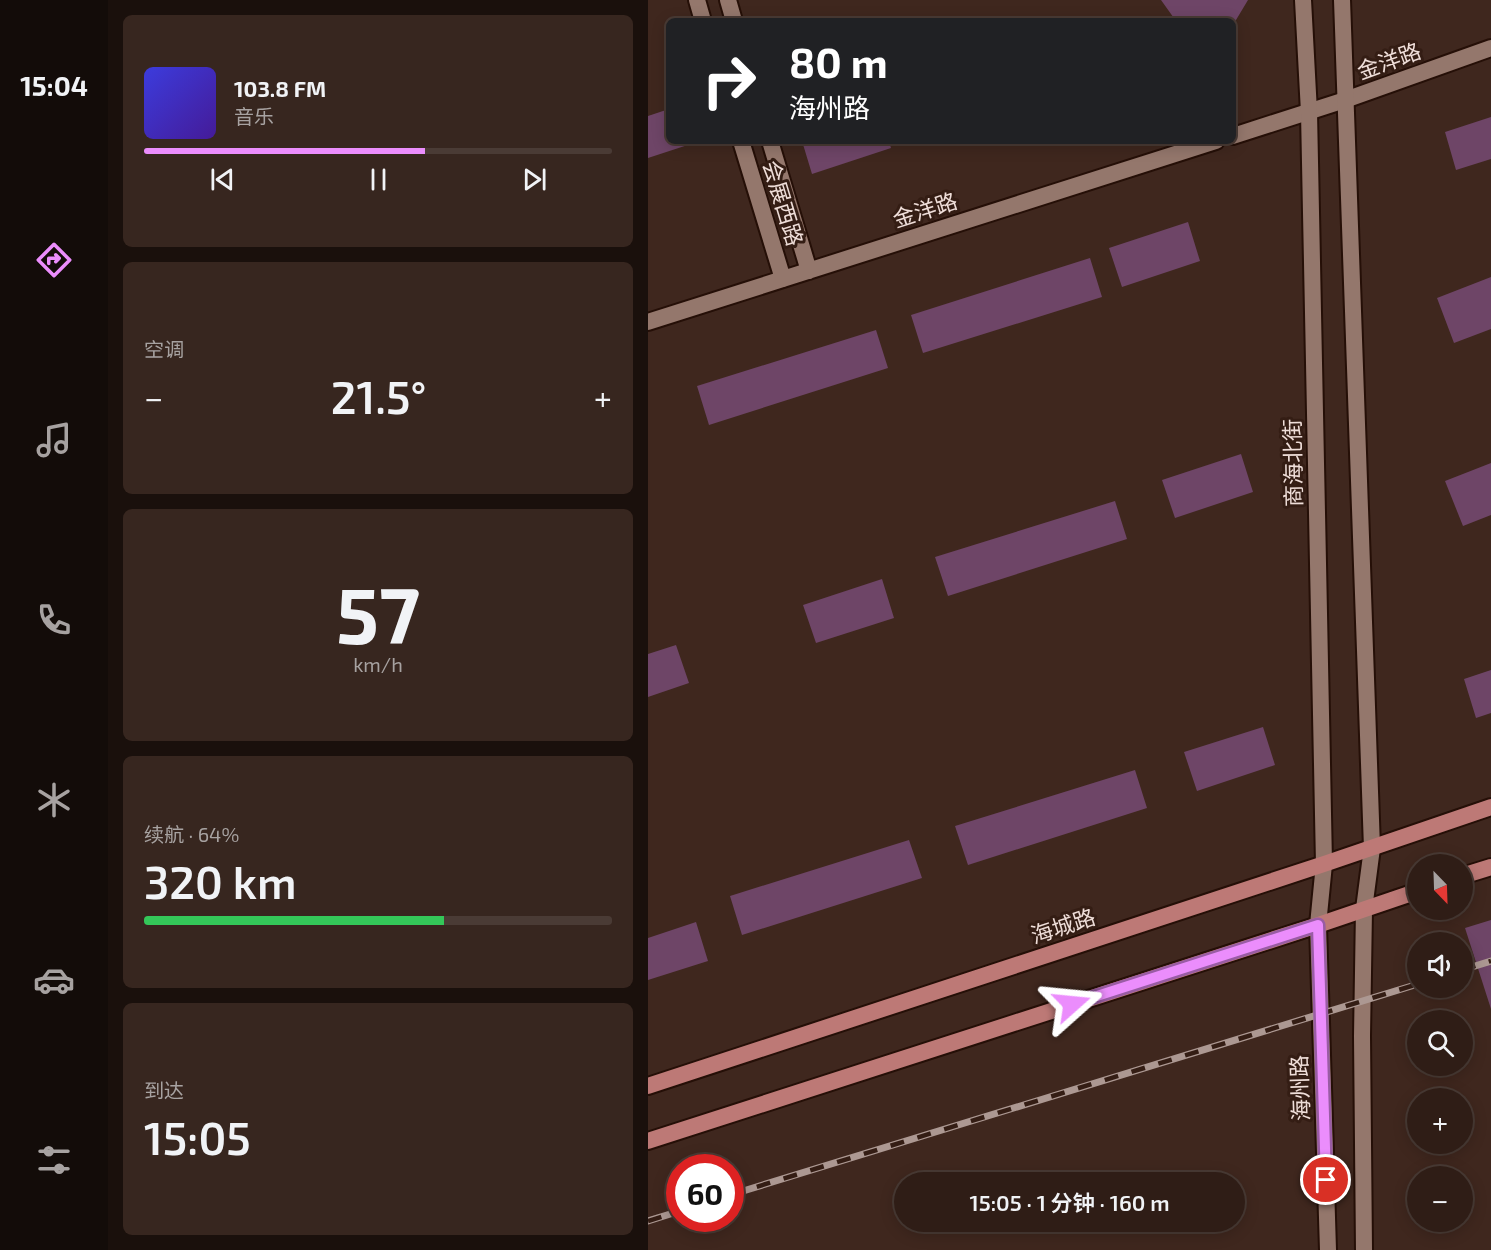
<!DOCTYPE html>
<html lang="zh">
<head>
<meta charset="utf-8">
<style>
  body { margin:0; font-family:"Exo 2","Noto Sans SC",sans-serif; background:#37261f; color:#f1f3f6; height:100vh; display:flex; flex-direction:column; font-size:22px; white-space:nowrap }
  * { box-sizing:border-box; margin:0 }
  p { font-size:20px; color:#a7a2a1 }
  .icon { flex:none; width:33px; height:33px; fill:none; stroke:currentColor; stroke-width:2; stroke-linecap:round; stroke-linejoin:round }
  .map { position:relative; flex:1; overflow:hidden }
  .details { display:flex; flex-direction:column; gap:15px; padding:15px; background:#1a100c; width:540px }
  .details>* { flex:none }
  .guide { position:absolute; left:18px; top:18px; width:570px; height:126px; border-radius:9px; box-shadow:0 3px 15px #0003,0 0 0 2px #4a3b35; background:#202124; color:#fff; overflow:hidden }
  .needle { width:39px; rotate:157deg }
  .tools { position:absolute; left:759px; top:854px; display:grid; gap:12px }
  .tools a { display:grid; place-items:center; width:66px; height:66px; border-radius:50%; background:#2f1d16; box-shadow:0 3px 15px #0003,0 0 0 2px #4a3b35; font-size:30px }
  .speed { position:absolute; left:18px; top:1154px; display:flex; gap:12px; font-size:30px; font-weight:700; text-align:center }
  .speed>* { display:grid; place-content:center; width:78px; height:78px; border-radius:50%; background:#2f1d16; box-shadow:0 3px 15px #0003,0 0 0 2px #4a3b35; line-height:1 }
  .speed .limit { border:9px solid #d22; background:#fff; color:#111 }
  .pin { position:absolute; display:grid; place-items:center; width:51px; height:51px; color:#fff; margin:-26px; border:3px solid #fff; border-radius:50%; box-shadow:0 2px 6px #0007 }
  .me { position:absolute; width:66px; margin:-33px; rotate:72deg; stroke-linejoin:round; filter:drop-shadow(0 0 4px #0008) }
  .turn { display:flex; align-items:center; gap:21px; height:126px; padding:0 24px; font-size:27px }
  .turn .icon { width:78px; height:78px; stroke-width:2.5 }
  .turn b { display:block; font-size:42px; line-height:51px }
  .big { font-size:45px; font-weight:600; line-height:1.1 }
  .details .card { flex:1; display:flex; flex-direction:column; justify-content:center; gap:9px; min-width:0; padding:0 21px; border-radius:9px; background:#37261f }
  .details .dial { align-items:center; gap:0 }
  .dial b { font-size:78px; line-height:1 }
  .song { display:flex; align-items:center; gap:18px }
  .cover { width:72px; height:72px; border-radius:9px; background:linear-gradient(135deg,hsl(240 70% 55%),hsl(260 70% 35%)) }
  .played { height:6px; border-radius:3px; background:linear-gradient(90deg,#eb8dfc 60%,#4a3b35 60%) }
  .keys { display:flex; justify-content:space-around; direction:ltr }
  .heat { display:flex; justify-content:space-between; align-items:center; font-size:33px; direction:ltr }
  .charge { height:9px; border-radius:4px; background:linear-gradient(90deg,#34c759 64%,#4a3b35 0) }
  .trip { position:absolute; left:246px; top:1172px; width:351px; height:60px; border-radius:30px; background:#2f1d16; box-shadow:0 3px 15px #0003,0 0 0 2px #4a3b35; font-weight:600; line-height:60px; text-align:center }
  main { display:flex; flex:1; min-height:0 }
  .menu { display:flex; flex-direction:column; width:108px; justify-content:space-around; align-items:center; background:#130c09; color:#a7a2a1 }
  .menu .icon { width:42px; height:42px }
  .menu .selected { color:#eb8dfc }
  .menu b { font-size:27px; color:#f1f3f6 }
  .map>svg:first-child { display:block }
  .building { fill:#6e4567 }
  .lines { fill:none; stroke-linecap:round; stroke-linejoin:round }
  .tertiary-casing { stroke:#250f07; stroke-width:20 }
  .secondary-casing { stroke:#250f07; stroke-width:20 }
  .primary-casing { stroke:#250f07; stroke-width:20 }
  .tertiary { stroke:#94776c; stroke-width:16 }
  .secondary { stroke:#94776c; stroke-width:16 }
  .primary { stroke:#bd7976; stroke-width:16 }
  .rail-casing { stroke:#ac9892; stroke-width:7 }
  .rail { stroke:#341d14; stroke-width:4.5; stroke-dasharray:14; stroke-linecap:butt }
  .route-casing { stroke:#995ca4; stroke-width:15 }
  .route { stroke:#eb8dfc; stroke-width:10 }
  .labels { text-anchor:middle; stroke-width:6; stroke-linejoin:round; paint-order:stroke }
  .street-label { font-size:22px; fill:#efded9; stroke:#341d14 }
</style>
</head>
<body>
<main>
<nav class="menu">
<b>15:04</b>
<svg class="icon selected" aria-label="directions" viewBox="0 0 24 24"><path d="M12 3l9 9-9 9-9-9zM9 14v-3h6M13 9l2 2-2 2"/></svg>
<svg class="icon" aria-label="music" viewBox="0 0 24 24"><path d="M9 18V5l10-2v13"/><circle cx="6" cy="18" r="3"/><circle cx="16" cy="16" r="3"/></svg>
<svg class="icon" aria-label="phone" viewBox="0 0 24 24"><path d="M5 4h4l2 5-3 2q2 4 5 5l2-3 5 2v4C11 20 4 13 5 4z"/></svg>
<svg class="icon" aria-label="climate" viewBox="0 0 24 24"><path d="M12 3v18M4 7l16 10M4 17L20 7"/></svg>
<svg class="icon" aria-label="car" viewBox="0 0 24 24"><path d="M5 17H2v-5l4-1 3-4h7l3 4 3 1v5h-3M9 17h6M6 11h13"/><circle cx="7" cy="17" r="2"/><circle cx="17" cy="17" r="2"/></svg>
<svg class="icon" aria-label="filters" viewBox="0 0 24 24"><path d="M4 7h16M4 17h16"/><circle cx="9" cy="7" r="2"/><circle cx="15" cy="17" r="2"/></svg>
</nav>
<section class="details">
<div class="card">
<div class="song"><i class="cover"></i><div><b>103.8 FM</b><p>音乐</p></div></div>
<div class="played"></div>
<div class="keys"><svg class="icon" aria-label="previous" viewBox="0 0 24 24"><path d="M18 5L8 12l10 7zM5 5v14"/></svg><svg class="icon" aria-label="pause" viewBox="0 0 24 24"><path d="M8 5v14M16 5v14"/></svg><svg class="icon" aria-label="next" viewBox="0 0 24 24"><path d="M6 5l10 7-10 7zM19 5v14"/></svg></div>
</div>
<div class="card"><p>空调</p>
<div class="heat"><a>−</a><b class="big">21.5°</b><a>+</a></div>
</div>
<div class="card dial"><b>57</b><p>km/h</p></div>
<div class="card"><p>续航 · 64%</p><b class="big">320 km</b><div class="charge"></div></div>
<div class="card"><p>到达</p><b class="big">15:05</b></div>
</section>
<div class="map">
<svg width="843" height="1250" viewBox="0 0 843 1250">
  <rect width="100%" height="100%" fill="#3f271e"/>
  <path class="building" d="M 513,0 L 600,0 L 585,25 L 585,21 L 528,21 Z
    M 21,109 L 21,141 L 52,141 L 0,158 L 0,116 Z
    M 843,117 L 843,159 L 808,170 L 797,132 Z
    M 154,141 L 241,141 L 243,148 L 164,174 Z
    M 540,222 L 552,261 L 474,287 L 461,248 Z
    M 442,258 L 454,297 L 275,353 L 263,315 Z
    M 843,277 L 843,329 L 806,343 L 789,298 Z
    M 228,330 L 240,368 L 61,425 L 49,386 Z
    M 593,454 L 605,492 L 527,518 L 514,480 Z
    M 843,463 L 843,515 L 815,526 L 797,481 Z
    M 467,501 L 479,539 L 300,596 L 287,557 Z
    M 234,579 L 246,618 L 168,643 L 155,605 Z
    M 28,645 L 41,683 L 0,697 L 0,654 Z
    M 843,670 L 843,713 L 828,718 L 816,679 Z
    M 615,727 L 627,765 L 549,791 L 536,752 Z
    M 487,770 L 499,808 L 320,865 L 307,826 Z
    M 261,840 L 274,878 L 94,935 L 82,896 Z
    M 843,920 L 843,1009 L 817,928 Z
    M 48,922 L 60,961 L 0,980 L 0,938 Z"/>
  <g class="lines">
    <g class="tertiary-casing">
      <path id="tertiary" d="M 49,0 L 55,21
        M 80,0 L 86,21
        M 585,136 L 697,100 L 843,48
        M 93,141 L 135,279
        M 122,141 L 161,271
        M 0,322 L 568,141"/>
    </g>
    <g class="secondary-casing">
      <path id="secondary" d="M 655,0 L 661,112 L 676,864 L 670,925 L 680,1250
        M 694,0 L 724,848 L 716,909 L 714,1036 L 716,1250"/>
    </g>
    <g class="primary-casing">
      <path id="primary" d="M 814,876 L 843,867
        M 0,1086 L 676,864 L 843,807
        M 0,1141 L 670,925 L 770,891"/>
    </g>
    <use href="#tertiary" class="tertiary"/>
    <use href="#secondary" class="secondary"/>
    <use href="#primary" class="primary"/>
    <g class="rail-casing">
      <path id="rail" d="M 814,970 L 843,961
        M 82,1195 L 770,984
        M 0,1221 L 32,1211"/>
    </g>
    <use href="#rail" class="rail"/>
  </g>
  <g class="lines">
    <g class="route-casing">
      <path id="route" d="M 424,1004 L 670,925 L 678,1180"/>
    </g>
    <use href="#route" class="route"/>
  </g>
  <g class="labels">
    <g class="street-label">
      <text transform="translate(741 61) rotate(-20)" y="8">金洋路</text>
      <text transform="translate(135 203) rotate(73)" y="8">会展西路</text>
      <text transform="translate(277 210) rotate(-18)" y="8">金洋路</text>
      <text transform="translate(645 463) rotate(-91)" y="8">商海北街</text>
      <text transform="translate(415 926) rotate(-18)" y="8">海城路</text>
      <text transform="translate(652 1088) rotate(-92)" y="8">海州路</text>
    </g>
  </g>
</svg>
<div class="tools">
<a><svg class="needle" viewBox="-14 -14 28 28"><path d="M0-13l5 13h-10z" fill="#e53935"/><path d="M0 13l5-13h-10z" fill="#a7a2a1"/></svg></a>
<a><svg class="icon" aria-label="sound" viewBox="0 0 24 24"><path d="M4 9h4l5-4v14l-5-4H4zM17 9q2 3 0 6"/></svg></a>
<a><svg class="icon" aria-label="search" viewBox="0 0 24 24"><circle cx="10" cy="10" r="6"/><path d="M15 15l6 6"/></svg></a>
<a>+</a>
<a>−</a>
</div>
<div class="speed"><div class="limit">60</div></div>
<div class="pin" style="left:678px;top:1180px;background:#d93025"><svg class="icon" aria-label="arrive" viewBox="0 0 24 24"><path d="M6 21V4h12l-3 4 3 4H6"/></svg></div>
<svg class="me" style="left:424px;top:1004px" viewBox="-20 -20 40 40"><path d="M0-17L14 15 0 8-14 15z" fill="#eb8dfc" stroke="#fff" stroke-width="4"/></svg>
<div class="trip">15:05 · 1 分钟 · 160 m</div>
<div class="guide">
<div class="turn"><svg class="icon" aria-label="right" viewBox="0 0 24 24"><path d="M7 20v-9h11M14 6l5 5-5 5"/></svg><div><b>80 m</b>海州路</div></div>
</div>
</div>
</main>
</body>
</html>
